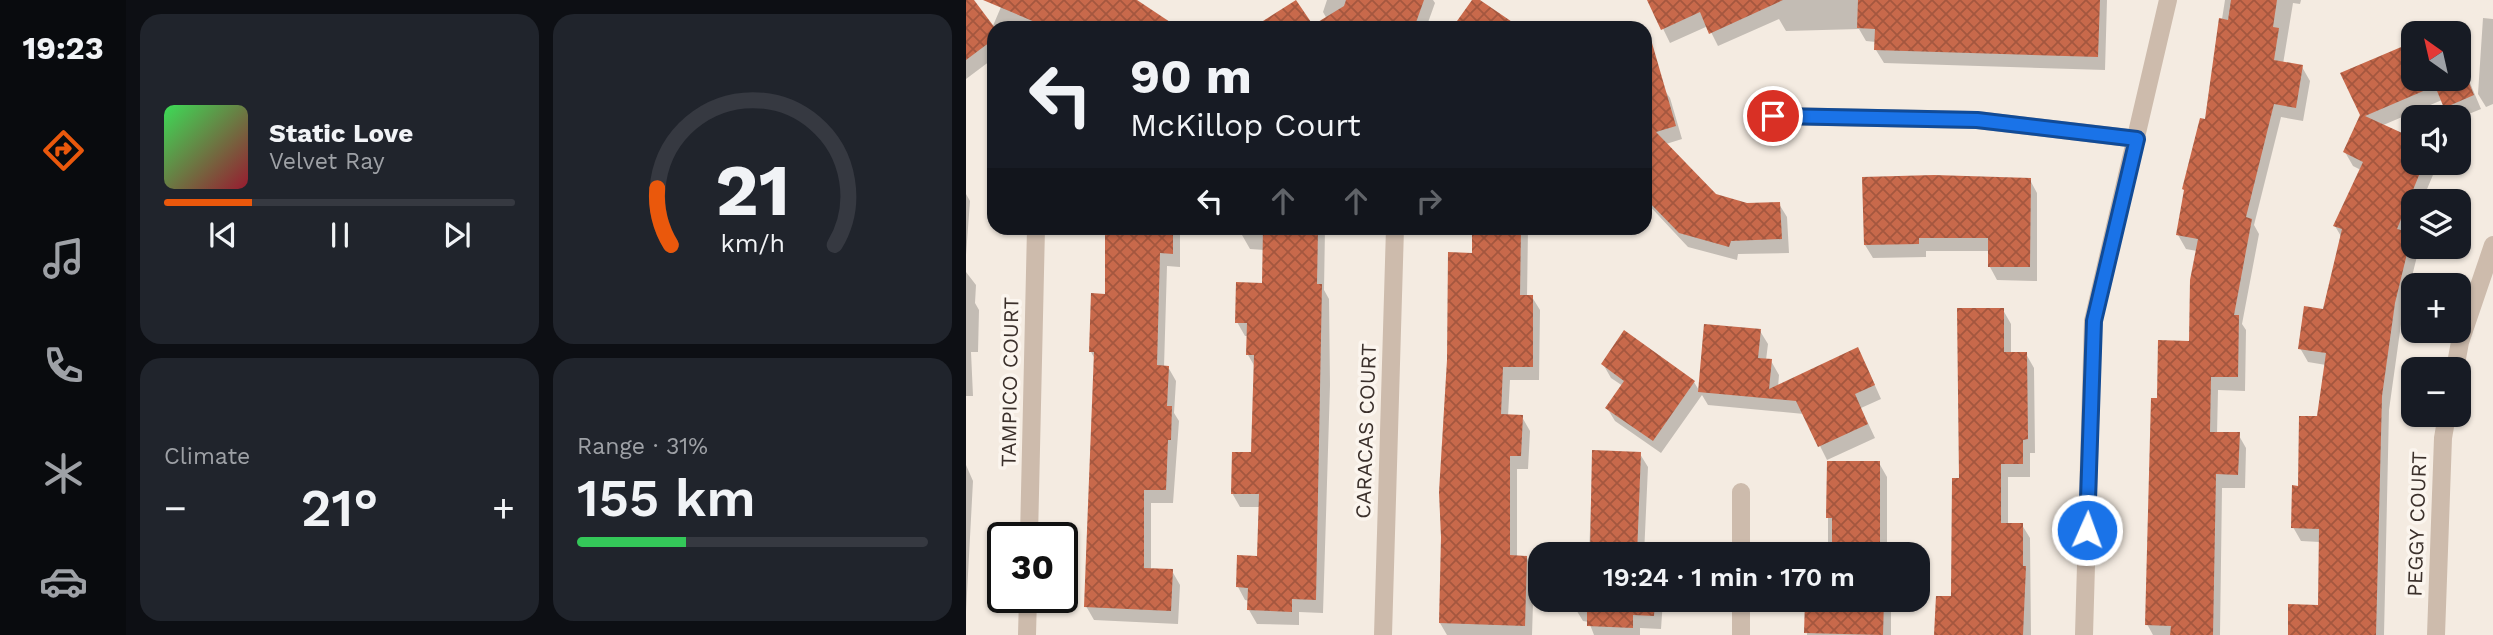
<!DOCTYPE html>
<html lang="en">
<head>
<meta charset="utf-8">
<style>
  body { margin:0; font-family:"Work Sans",sans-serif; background:#20242c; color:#f1f3f6; height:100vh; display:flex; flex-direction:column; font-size:26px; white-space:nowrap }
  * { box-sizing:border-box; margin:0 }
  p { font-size:23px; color:#9ea1a6 }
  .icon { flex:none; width:38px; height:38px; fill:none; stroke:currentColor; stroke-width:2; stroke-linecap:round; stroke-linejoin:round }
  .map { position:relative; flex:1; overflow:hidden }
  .details { display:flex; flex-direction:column; gap:14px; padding:14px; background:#0d0f14; width:840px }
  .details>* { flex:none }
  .top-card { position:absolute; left:21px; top:21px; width:665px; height:214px; border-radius:21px; box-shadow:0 2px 5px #0004; background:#171b24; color:#f1f3f6; overflow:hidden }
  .needle { width:46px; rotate:326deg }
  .fabs { position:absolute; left:1435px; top:21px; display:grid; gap:14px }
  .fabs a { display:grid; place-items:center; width:70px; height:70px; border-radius:14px; background:#171b24; box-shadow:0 2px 5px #0004; font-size:35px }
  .speed { position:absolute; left:21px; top:522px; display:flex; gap:14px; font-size:35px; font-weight:700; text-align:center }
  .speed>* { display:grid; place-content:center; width:91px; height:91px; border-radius:50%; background:#171b24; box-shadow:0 2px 5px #0004; line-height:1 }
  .speed .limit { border:4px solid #111; border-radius:10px; background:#fff; color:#111 }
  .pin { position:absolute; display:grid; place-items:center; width:60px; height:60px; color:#fff; margin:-30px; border:4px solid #fff; border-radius:50%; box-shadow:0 2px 7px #0007 }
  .me { position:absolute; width:77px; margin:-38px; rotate:2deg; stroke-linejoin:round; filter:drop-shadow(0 0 5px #0008) }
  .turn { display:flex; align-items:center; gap:24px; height:147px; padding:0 28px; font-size:32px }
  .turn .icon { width:91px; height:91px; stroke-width:2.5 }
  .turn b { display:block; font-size:49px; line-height:60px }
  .lanes { display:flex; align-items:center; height:66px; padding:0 28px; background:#0003; justify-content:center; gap:35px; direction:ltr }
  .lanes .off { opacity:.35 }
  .big { font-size:52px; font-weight:600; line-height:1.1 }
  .details .tile { flex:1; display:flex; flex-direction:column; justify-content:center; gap:10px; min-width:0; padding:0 24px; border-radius:21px; background:#20242c }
  .details .dial { align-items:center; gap:0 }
  .dial svg { height:182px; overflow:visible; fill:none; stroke:#363941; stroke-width:7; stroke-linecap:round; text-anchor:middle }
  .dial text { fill:#f1f3f6; stroke:none }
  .song { display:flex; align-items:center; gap:21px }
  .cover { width:84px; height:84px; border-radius:10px; background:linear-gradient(135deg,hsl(130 70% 55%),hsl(350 70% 35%)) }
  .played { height:7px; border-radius:4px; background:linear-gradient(90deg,#ea580c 25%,#363941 25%) }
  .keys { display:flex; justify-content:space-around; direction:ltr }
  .heat { display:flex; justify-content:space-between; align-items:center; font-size:38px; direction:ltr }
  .charge { height:10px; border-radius:5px; background:linear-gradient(90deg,#34c759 31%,#363941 0) }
  .details .tiles { flex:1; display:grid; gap:14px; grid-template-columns:repeat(2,1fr) }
  .trip { position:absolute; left:562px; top:542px; width:402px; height:70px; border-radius:21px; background:#171b24; box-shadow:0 2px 5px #0004; font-weight:600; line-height:70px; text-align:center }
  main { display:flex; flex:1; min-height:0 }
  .menu { display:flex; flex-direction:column; width:126px; justify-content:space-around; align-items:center; background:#090b0e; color:#9ea1a6 }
  .menu .icon { width:49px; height:49px }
  .menu .on { color:#ea580c }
  .menu b { font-size:32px; color:#f1f3f6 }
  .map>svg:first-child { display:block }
  .shadow { fill:#0003 }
  .building { fill:url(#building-cross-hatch) }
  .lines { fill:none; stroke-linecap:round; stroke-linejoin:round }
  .minor { stroke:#cdbbac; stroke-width:18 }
  .route-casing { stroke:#114b97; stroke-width:18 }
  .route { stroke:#1a73e8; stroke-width:12 }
  .labels { text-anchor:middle; stroke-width:7; stroke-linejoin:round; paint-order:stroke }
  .street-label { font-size:21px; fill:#3b302b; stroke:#fbf5ee }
</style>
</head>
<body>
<main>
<nav class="menu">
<b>19:23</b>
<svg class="icon on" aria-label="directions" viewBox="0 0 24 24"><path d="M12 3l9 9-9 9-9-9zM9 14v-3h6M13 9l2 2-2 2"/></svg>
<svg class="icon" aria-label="music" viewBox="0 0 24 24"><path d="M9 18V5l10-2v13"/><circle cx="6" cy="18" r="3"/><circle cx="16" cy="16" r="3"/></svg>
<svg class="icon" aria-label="phone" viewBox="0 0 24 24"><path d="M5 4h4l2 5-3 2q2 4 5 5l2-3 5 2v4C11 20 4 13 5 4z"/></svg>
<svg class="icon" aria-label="climate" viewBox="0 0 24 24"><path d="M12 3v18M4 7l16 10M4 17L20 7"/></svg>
<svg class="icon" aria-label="car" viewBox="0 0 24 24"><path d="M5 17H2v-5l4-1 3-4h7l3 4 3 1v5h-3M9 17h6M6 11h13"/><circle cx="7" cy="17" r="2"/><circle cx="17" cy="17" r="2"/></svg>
</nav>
<section class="details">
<div class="tiles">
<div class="tile">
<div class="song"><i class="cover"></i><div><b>Static Love</b><p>Velvet Ray</p></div></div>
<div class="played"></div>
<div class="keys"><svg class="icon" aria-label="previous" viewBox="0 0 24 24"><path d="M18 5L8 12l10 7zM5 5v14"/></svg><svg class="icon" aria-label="pause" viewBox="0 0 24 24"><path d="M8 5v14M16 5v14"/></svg><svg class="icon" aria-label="next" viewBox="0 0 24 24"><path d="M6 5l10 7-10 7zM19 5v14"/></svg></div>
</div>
<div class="tile dial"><svg viewBox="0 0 100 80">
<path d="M14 69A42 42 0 1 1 86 69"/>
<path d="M14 69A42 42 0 0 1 8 44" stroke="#ea580c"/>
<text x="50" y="56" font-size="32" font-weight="700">21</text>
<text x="50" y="72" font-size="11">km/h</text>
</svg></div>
<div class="tile"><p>Climate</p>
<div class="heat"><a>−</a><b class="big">21°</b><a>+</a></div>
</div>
<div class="tile"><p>Range · 31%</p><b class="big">155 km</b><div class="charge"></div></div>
</div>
</section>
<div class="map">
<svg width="1527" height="635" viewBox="0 0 1527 635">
  <defs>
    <pattern id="building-cross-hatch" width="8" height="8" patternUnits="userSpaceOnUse" patternTransform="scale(1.75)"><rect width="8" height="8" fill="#c8694b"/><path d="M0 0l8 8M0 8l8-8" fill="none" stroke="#a4573f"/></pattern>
  </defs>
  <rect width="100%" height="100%" fill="#f4ebe1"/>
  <path class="shadow" d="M 38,0 L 168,0 L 208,28 L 28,28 L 28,58 L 0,79 L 0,15 L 26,28 Z
    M 361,0 L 467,0 L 469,3 L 460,28 L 372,28 L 365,26 L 357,12 Z
    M 683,0 L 1141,0 L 1139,70 L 918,63 L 910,50 L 910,42 L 900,41 L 893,29 L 820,31 L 813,19 L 752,46 L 742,26 L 704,43 Z
    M 1259,0 L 1335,0 L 1334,4 L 1327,3 L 1317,64 L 1336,67 L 1344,81 L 1337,121 L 1315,117 L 1288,225 L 1293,234 L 1276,324 L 1280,330 L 1279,391 L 1252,390 L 1251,434 L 1272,434 L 1280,448 L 1279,488 L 1256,488 L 1254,635 L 1187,635 L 1181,624 L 1193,400 L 1225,342 L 1231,251 L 1220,249 L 1212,235 L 1240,122 Z
    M 1517,18 L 1527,19 L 1527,104 L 1520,107 L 1512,94 Z
    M 1447,44 L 1447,79 L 1493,79 L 1493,57 L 1515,109 L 1493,118 L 1485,117 L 1476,100 L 1415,126 L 1447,140 L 1447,163 L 1472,163 L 1456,201 L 1447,201 L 1447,221 L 1442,234 L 1447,239 L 1447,247 L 1453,248 L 1436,317 L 1423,410 L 1418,635 L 1323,635 L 1353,607 L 1354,542 L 1335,541 L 1327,527 L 1353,418 L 1360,365 L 1342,362 L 1334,348 L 1359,311 L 1376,238 L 1369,226 L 1395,170 L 1387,166 L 1379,152 L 1396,115 L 1376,75 Z
    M 679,62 L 704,98 L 716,139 L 700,144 L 749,196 L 781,205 L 813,204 L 821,217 L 823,253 L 772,254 L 771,260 L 722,247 L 679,201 Z
    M 1064,180 L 1071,193 L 1071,281 L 1031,280 L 1024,267 L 1024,251 L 960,251 L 960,257 L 907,258 L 899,245 Z
    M 0,194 L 4,201 L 0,255 Z
    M 143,228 L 214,228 L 214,267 L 201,266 L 198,367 L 202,367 L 210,381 L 208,413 L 213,421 L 207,503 L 185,503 L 185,570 L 206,571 L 214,585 L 212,624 L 128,620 L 120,606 L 129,359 L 125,352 L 140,296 Z
    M 276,228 L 359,228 L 358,290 L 363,299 L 364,385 L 357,613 L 333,612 L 333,625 L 291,624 L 283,610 L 284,601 L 279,600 L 272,587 L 292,557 L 294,507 L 274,507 L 266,493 L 287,454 L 289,367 L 282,355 L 282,336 L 279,336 L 271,322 L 298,285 L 299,250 L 284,249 L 276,235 Z
    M 508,228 L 562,228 L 561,297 L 566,297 L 574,310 L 573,380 L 544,380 L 542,416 L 556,417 L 564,431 L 562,469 L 551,469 L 551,557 L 560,557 L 568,571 L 566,635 L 481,635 L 474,623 Z
    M 0,272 L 10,285 L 9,303 L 13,310 L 12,352 L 5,352 L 7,396 L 0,396 Z
    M 1037,310 L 1045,324 L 1045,354 L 1060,354 L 1068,368 L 1069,453 L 1064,453 L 1064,477 L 1042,477 L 1042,524 L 1056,525 L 1064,538 L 1065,635 L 970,635 L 986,598 L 995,480 Z
    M 740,325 L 794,331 L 802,344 L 800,360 L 805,361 L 813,375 L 812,387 L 899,363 L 915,399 L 895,408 L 909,438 L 861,460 L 838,414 L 742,405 L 736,395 L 695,453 L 649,421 L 641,408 L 657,386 L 645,378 L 637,364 L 728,382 L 734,392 Z
    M 627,452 L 674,454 L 682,467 L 678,555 L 623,555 Z
    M 862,463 L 913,463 L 921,477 L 921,555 L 862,555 Z
    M 0,465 L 7,481 L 0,612 Z
    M 610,600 L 697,600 L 695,629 L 674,628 L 674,635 L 628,635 L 623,622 L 617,621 L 609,608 Z
    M 841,600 L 919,600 L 925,610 L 925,635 L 841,635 Z"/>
  <path class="building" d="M 0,0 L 8,0 L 29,28 L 28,39 L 0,60 Z
    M 17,0 L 171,0 L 213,28 L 83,28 Z
    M 330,0 L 347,25 L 378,6 L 380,0 L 458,0 L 448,28 L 286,28 Z
    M 506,0 L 514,0 L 555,28 L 486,28 Z
    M 681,0 L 817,0 L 743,34 L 734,12 L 695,30 Z
    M 892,0 L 1134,0 L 1132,57 L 908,50 L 909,29 L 891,28 Z
    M 1265,0 L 1311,0 L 1307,27 L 1313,28 L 1308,60 L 1337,65 L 1330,108 L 1308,104 L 1280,217 L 1286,219 L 1268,315 L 1273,315 L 1272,377 L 1245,377 L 1244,432 L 1274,432 L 1272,475 L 1250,474 L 1247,635 L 1204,635 L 1205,626 L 1179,625 L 1185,398 L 1191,398 L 1192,340 L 1223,341 L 1224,280 L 1232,239 L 1210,235 L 1218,190 L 1216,189 L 1234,118 L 1239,119 L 1253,18 L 1262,20 Z
    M 1447,42 L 1447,79 L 1493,79 L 1493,58 L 1508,95 L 1478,108 L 1469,86 L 1399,116 L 1447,138 L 1447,163 L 1458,163 L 1431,229 L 1446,233 L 1429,303 L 1416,396 L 1410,635 L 1322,635 L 1322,604 L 1352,605 L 1353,529 L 1325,528 L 1326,485 L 1332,486 L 1333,416 L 1351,416 L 1360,353 L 1332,349 L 1338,306 L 1357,309 L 1376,229 L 1367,226 L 1397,162 L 1377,152 L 1394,115 L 1374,73 Z
    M 686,43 L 710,126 L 690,132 L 750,194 L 781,203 L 814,202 L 816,239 L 765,241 L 763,247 L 713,233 L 679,198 L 679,44 Z
    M 968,175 L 1065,178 L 1064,267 L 1022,267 L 1022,238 L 953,238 L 953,244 L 898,245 L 896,177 Z
    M 139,228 L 207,228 L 207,254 L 194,253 L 191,365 L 203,366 L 201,406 L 206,406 L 205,440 L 202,440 L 200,490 L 178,490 L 178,568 L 207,569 L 205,611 L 118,607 L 128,352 L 123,352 L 125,293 L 139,294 Z
    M 297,228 L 352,228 L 351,284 L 356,284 L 350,600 L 326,599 L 326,612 L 281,610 L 282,588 L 270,587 L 271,555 L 291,556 L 293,494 L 265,494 L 266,452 L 285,452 L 288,355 L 280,355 L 281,323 L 269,323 L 270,282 L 296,283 Z
    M 506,228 L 555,228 L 554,295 L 567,295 L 567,367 L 537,367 L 535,414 L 557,415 L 555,456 L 544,456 L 544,555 L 561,556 L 559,626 L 473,623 L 475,537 L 473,492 L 481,360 L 482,252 L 506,253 Z
    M 991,308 L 1038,308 L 1038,352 L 1061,352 L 1062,439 L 1057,440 L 1057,464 L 1035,464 L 1035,523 L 1057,523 L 1057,566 L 1060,566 L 1057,635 L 968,635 L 970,596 L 985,596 L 986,478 L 993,478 Z
    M 738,324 L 795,329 L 792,358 L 806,359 L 803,389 L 892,347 L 909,385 L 889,394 L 902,424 L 852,447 L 830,401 L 732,392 Z
    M 658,330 L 729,381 L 687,441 L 639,408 L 658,381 L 635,364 Z
    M 626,450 L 675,452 L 671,555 L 624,555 Z
    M 861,461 L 914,461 L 914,548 L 866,547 L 866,518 L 860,518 Z
    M 621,600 L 689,600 L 688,616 L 667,615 L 667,628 L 621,626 Z
    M 839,600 L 918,600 L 917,635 L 838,633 Z"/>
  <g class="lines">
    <path class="minor" d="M 807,116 L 1011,120 L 1171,139
      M 1489,369 L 1494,342 L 1527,245
      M 775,492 L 775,555
      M 63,537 L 70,228
      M 775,600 L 775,635
      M 61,635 L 62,597
      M 417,635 L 429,228
      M 1118,635 L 1127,321 L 1202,0
      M 1470,635 L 1477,438 L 1481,415"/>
  </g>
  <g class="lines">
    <g class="route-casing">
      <path id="route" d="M 807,116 L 1011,120 L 1171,139 L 1128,321 L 1121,530"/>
    </g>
    <use href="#route" class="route"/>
  </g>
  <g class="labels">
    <g class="street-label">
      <text transform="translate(44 382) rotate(-89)" y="7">TAMPICO COURT</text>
      <text transform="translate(400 431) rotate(-88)" y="7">CARACAS COURT</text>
      <text transform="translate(1451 524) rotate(-88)" y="7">PEGGY COURT</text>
    </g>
  </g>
</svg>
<div class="fabs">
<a><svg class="needle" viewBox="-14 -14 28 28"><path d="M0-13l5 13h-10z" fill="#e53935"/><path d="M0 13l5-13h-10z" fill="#9ea1a6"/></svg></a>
<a><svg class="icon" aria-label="sound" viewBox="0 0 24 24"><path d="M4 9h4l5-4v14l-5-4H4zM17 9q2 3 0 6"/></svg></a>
<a><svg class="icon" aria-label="layers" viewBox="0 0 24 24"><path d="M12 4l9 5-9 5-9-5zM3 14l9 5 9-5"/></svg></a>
<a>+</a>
<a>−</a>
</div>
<div class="speed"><div class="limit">30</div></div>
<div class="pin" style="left:807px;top:116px;background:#d93025"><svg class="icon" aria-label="arrive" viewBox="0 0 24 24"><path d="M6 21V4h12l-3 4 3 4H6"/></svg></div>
<svg class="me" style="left:1121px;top:530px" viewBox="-20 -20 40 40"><circle r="17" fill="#1a73e8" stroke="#fff" stroke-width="3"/><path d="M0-11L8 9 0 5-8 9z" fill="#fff"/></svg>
<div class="trip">19:24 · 1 min · 170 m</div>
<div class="top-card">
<div class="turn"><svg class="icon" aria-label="left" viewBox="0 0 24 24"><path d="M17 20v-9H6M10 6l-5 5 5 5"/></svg><div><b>90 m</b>McKillop Court</div></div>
<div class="lanes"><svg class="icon" aria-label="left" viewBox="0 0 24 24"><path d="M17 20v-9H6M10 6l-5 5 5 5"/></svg><svg class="icon off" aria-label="ahead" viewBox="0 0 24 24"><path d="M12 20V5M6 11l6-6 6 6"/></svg><svg class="icon off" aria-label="ahead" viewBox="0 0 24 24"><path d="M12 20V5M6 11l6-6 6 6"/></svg><svg class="icon off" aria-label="right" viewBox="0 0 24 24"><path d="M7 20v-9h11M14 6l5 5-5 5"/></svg></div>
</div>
</div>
</main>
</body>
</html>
